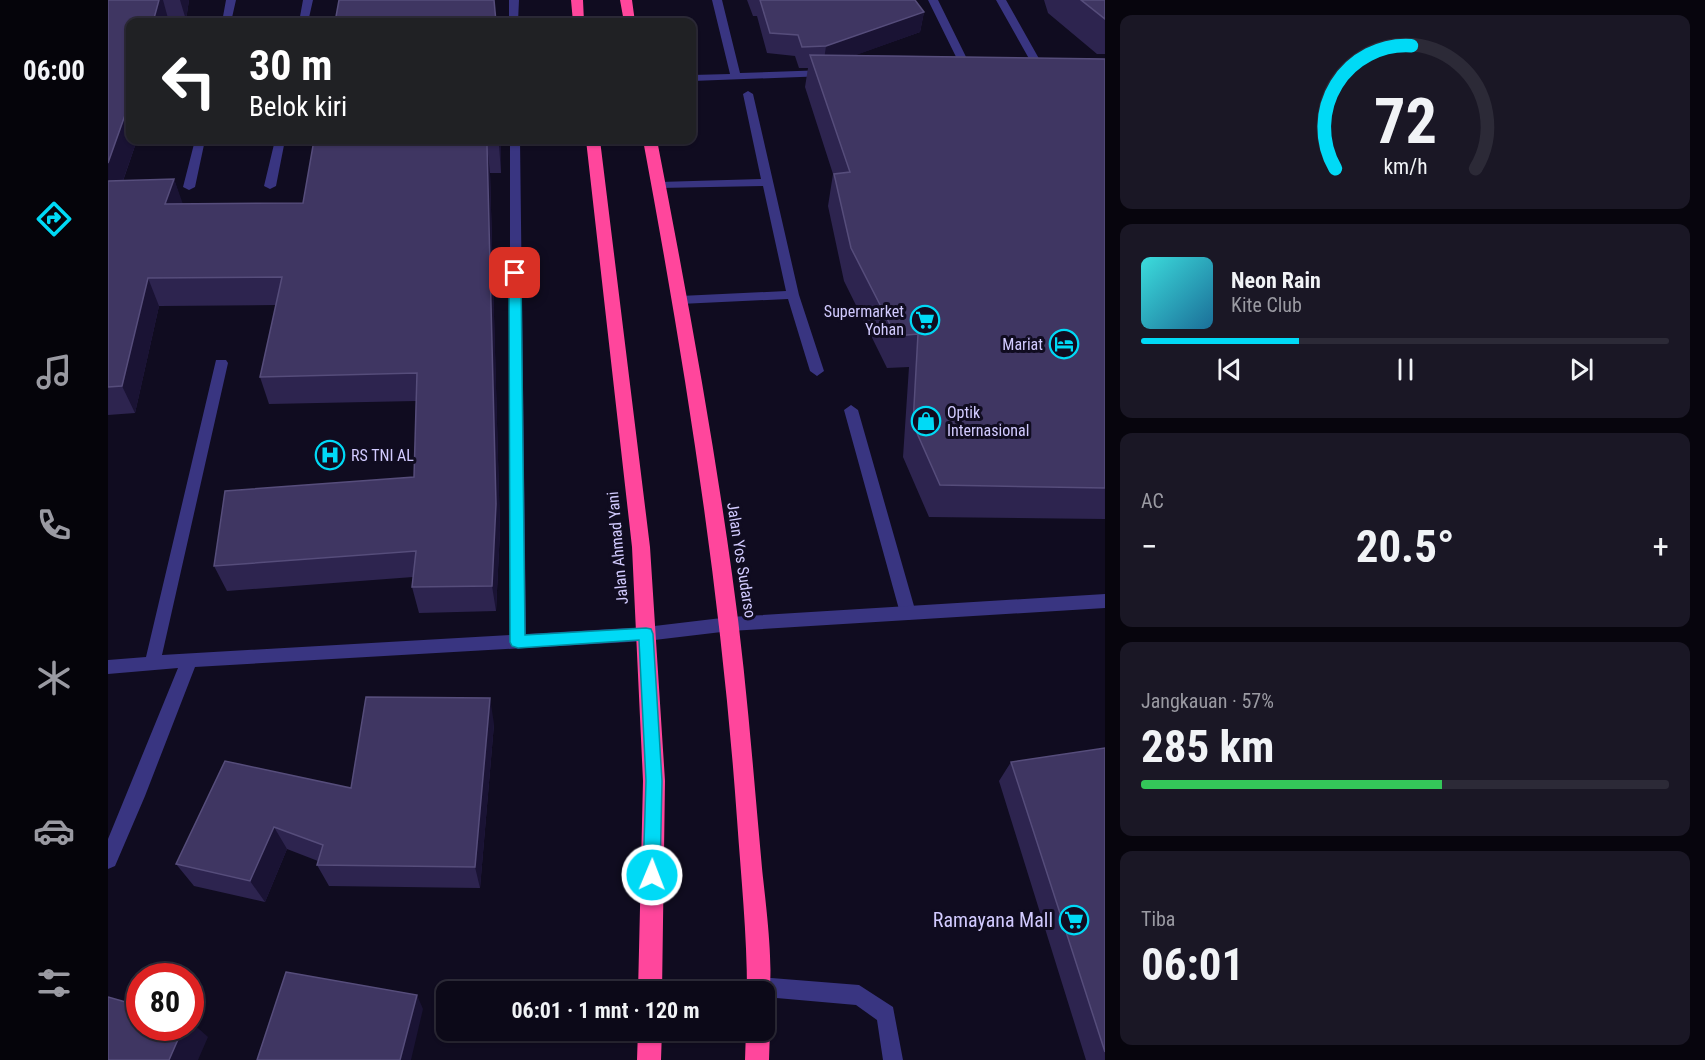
<!DOCTYPE html>
<html lang="id">
<head>
<meta charset="utf-8">
<style>
  body { margin:0; font-family:"Roboto Condensed",sans-serif; background:#1a1725; color:#f1f3f6; height:100vh; display:flex; flex-direction:column; font-size:22px; white-space:nowrap }
  * { box-sizing:border-box; margin:0 }
  p { font-size:20px; color:#9a9aa2 }
  .icon { flex:none; width:33px; height:33px; fill:none; stroke:currentColor; stroke-width:2; stroke-linecap:round; stroke-linejoin:round }
  .map { position:relative; flex:1; overflow:hidden }
  .panel { display:flex; flex-direction:column; gap:15px; padding:15px; background:#07050d; width:600px }
  .panel>* { flex:none }
  .guide { position:absolute; left:18px; top:18px; width:570px; height:126px; border-radius:12px; box-shadow:0 2px 4px #0004,0 0 0 2px #2c2a37; background:#202124; color:#fff; overflow:hidden }
  .speed { position:absolute; left:18px; top:963px; display:flex; gap:12px; font-size:30px; font-weight:700; text-align:center }
  .speed>* { display:grid; place-content:center; width:78px; height:78px; border-radius:50%; background:#0c0918; box-shadow:0 2px 4px #0004,0 0 0 2px #2c2a37; line-height:1 }
  .speed .limit { border:9px solid #d22; background:#fff; color:#111 }
  .pin { position:absolute; display:grid; place-items:center; width:51px; height:51px; color:#fff; margin:-26px; border-radius:12px; box-shadow:0 3px 9px #0006 }
  .me { position:absolute; width:66px; margin:-33px; rotate:1deg; stroke-linejoin:round; filter:drop-shadow(0 0 4px #0008) }
  .turn { display:flex; align-items:center; gap:21px; height:126px; padding:0 24px; font-size:27px }
  .turn .icon { width:78px; height:78px; stroke-width:2.5 }
  .turn b { display:block; font-size:42px; line-height:51px }
  .big { font-size:45px; font-weight:700; line-height:1.1 }
  .panel .tile { flex:1; display:flex; flex-direction:column; justify-content:center; gap:9px; min-width:0; padding:0 21px; border-radius:12px; background:#1a1725 }
  .panel .dial { align-items:center; gap:0 }
  .dial svg { height:156px; overflow:visible; fill:none; stroke:#2c2a37; stroke-width:7; stroke-linecap:round; text-anchor:middle }
  .dial text { fill:#f1f3f6; stroke:none }
  .song { display:flex; align-items:center; gap:18px }
  .cover { width:72px; height:72px; border-radius:9px; background:linear-gradient(135deg,hsl(180 70% 55%),hsl(200 70% 35%)) }
  .played { height:6px; border-radius:3px; background:linear-gradient(90deg,#00daf6 30%,#2c2a37 30%) }
  .keys { display:flex; justify-content:space-around; direction:ltr }
  .heat { display:flex; justify-content:space-between; align-items:center; font-size:33px; direction:ltr }
  .charge { height:9px; border-radius:4px; background:linear-gradient(90deg,#34c759 57%,#2c2a37 0) }
  .trip { position:absolute; left:328px; top:981px; width:339px; height:60px; border-radius:12px; background:#0c0918; box-shadow:0 2px 4px #0004,0 0 0 2px #2c2a37; font-weight:700; line-height:60px; text-align:center }
  main { display:flex; flex:1; min-height:0 }
  .menu { display:flex; flex-direction:column; width:108px; justify-content:space-around; align-items:center; background:#05040a; color:#9a9aa2 }
  .menu .icon { width:42px; height:42px }
  .menu .current { color:#00daf6 }
  .menu b { font-size:27px; color:#f1f3f6 }
  .map>svg:first-child { display:block }
  .lines { fill:none; stroke-linecap:round; stroke-linejoin:round }
  .lane { fill:#393581; fill-rule:evenodd }
  .street { fill:#393581; fill-rule:evenodd }
  .highway { fill:#ff469c; fill-rule:evenodd }
  .wall { fill:#2d244f }
  .shaded-wall { fill:#1a1334 }
  .building { fill:#3f3662; stroke:#564d7b; stroke-width:1.5 }
  .route { fill:#00daf6; stroke:#008ea0; stroke-width:1.5 }
  .labels { text-anchor:middle; stroke-width:6; stroke-linejoin:round; paint-order:stroke }
  .poi-label { font-size:16px; fill:#d2cbff; stroke:#100c20; text-anchor:end }
  .street-label { font-size:16px; fill:#d2cbff; stroke:#100c20 }
  .near-poi-label { font-size:20px; fill:#d2cbff; stroke:#100c20; text-anchor:end }
</style>
</head>
<body>
<main>
<nav class="menu">
<b>06:00</b>
<svg class="icon current" aria-label="directions" viewBox="0 0 24 24"><path d="M12 3l9 9-9 9-9-9zM9 14v-3h6M13 9l2 2-2 2"/></svg>
<svg class="icon" aria-label="music" viewBox="0 0 24 24"><path d="M9 18V5l10-2v13"/><circle cx="6" cy="18" r="3"/><circle cx="16" cy="16" r="3"/></svg>
<svg class="icon" aria-label="phone" viewBox="0 0 24 24"><path d="M5 4h4l2 5-3 2q2 4 5 5l2-3 5 2v4C11 20 4 13 5 4z"/></svg>
<svg class="icon" aria-label="climate" viewBox="0 0 24 24"><path d="M12 3v18M4 7l16 10M4 17L20 7"/></svg>
<svg class="icon" aria-label="car" viewBox="0 0 24 24"><path d="M5 17H2v-5l4-1 3-4h7l3 4 3 1v5h-3M9 17h6M6 11h13"/><circle cx="7" cy="17" r="2"/><circle cx="17" cy="17" r="2"/></svg>
<svg class="icon" aria-label="filters" viewBox="0 0 24 24"><path d="M4 7h16M4 17h16"/><circle cx="9" cy="7" r="2"/><circle cx="15" cy="17" r="2"/></svg>
</nav>
<div class="map">
<svg width="997" height="1060" viewBox="0 0 997 1060">
  <rect width="100%" height="100%" fill="#100c20"/>
  <g class="lines">
    <path class="lane" d="M 640,91 L 645,94 L 691,295 L 716,371 L 709,376 L 702,371 L 680,299 L 572,304 L 566,300 L 572,296 L 678,291 L 655,186 L 551,188 L 545,185 L 551,182 L 653,179 L 635,94 Z
      M 743,405 L 750,410 L 808,613 L 806,618 L 800,620 L 794,618 L 792,613 L 736,410 Z
      M 651,977 L 751,985 L 785,1007 L 795,1060 L 775,1060 L 769,1020 L 748,1005 L 657,997 L 657,992 L 643,992 L 641,987 L 644,980 Z"/>
    <path class="street" d="M 118,0 L 128,0 L 123,22 L 114,22 Z
      M 195,0 L 205,0 L 200,22 L 191,22 Z
      M 401,0 L 411,0 L 410,22 L 401,22 Z
      M 604,0 L 614,0 L 632,73 L 718,70 L 723,73 L 718,76 L 584,81 L 584,75 L 622,74 Z
      M 820,0 L 830,0 L 863,67 L 862,69 L 853,67 Z
      M 888,0 L 898,0 L 934,64 L 933,66 L 924,64 Z
      M 87,140 L 97,140 L 87,187 L 81,190 L 75,187 Z
      M 167,140 L 177,140 L 168,186 L 162,189 L 156,186 Z
      M 402,140 L 412,140 L 418,634 L 538,627 L 622,617 L 997,594 L 997,608 L 622,631 L 538,641 L 87,667 L 37,796 L 7,866 L 0,869 L 0,839 L 70,668 L 0,674 L 0,660 L 38,657 L 108,360 L 118,360 L 120,363 L 54,655 L 402,635 Z"/>
    <path class="highway" d="M 463,0 L 475,0 L 476,22 L 465,22 Z
      M 512,0 L 524,0 L 527,22 L 516,22 Z
      M 478,140 L 492,140 L 542,547 L 557,781 L 554,992 L 530,992 L 535,781 L 524,547 Z
      M 535,140 L 549,140 C 577,284 604,429 624,574 C 638,672 645,770 654,868 C 656,890 670,990 657,1001 L 657,992 L 639,992 C 639,934 633,877 629,819 C 613,591 577,365 535,140 Z
      M 657,1021 L 662,1030 L 661,1060 L 637,1060 L 638,1030 L 657,1030 Z
      M 530,1030 L 554,1030 L 553,1060 L 529,1060 Z"/>
  </g>
  <path class="wall" d="M 0,0 L 81,0 L 78,20 L 62,21 L 29,140 L 15,181 L 66,179 L 74,204 L 195,203 L 206,140 L 393,140 L 393,173 L 382,173 L 392,530 L 388,611 L 311,613 L 304,587 L 305,577 L 119,591 L 106,566 L 306,477 L 308,401 L 161,404 L 152,377 L 168,305 L 51,306 L 27,413 L 0,415 Z
    M 639,0 L 807,0 L 816,12 L 812,32 L 747,55 L 997,59 L 997,519 L 821,517 L 795,457 L 801,367 L 779,368 L 736,281 L 720,206 L 725,174 L 697,87 L 700,68 L 691,68 L 687,56 L 659,53 L 649,16 L 645,16 Z
    M 936,0 L 997,0 L 997,54 L 989,54 L 940,13 Z
    M 386,724 L 372,888 L 221,886 L 209,865 L 210,861 L 179,849 L 157,902 L 86,886 L 68,864 Z
    M 997,748 L 997,1060 L 978,1060 L 891,781 L 903,762 Z"/>
  <path class="shaded-wall" d="M 51,0 L 55,0 L 61,22 L 45,22 Z
    M 72,0 L 81,0 L 78,20 Z
    M 816,12 L 812,32 L 715,67 L 718,46 Z
    M 22,101 L 22,140 L 29,140 L 5,209 L 0,197 L 0,163 Z
    M 391,140 L 393,140 L 393,173 L 391,145 Z
    M 379,145 L 382,173 L 392,530 L 388,611 L 384,586 Z
    M 66,179 L 76,207 L 57,204 Z
    M 40,278 L 51,306 L 27,413 L 14,386 Z
    M 382,698 L 386,724 L 372,888 L 367,867 Z
    M 166,827 L 179,849 L 157,902 L 142,881 Z
    M 309,995 L 315,1009 L 303,1060 L 292,1060 Z
    M 82,1021 L 100,1037 L 90,1060 L 61,1060 L 75,1028 L 82,1028 Z"/>
  <path class="building" d="M 0,0 L 51,0 L 45,22 L 22,22 L 22,101 L 0,163 Z
    M 231,0 L 386,0 L 388,22 L 227,22 Z
    M 652,0 L 807,0 L 816,12 L 718,46 L 694,47 L 690,35 L 662,33 Z
    M 973,0 L 997,0 L 997,19 Z
    M 702,55 L 997,59 L 997,488 L 832,485 L 805,424 L 810,334 L 788,336 L 743,248 L 726,174 L 742,172 Z
    M 206,140 L 391,140 L 391,145 L 379,145 L 388,504 L 384,586 L 304,587 L 308,551 L 106,566 L 117,491 L 306,477 L 309,373 L 152,377 L 174,277 L 40,278 L 14,386 L 0,387 L 0,181 L 66,179 L 57,204 L 195,203 Z
    M 258,697 L 382,698 L 367,867 L 209,865 L 215,845 L 166,827 L 142,881 L 68,864 L 117,761 L 243,788 Z
    M 997,748 L 997,1052 L 903,762 Z
    M 178,972 L 309,995 L 292,1060 L 149,1060 Z
    M 0,997 L 32,1006 L 32,1028 L 75,1028 L 61,1060 L 0,1060 Z"/>
  <path class="route" d="M 407,269 L 413,273 L 417,635 L 538,628 L 543,629 L 545,634 L 554,781 L 552,875 L 550,881 L 544,883 L 538,881 L 535,875 L 538,781 L 531,640 L 410,648 L 404,646 L 402,642 L 401,273 Z"/>
  <defs>
    <g id="supermarket-ring" transform="scale(1.5)"><circle r="9.5" fill="#100c20" stroke="#00daf6" stroke-width="1.5"/><path d="M-6-5.5h2.5l.6 2H6L4.5 2H-2.5L-4.4-4H-6ZM-1.5 3.2a1.3 1.3 0 1 0 .1 0ZM3 3.2a1.3 1.3 0 1 0 .1 0Z" fill="#00daf6"/></g>
    <g id="hotel-ring" transform="scale(1.5)"><circle r="9.5" fill="#100c20" stroke="#00daf6" stroke-width="1.5"/><path d="M-6-4.5h1.5V1H6V5H4.5V3h-9V5H-6ZM-4 0a1.8 1.8 0 1 1 3.6 0ZM.5 0V-2.5h3Q6-2.5 6 0Z" fill="#00daf6"/></g>
    <g id="shop-ring" transform="scale(1.5)"><circle r="9.5" fill="#100c20" stroke="#00daf6" stroke-width="1.5"/><path d="M-5-2.5h2.3a2.7 3.5 0 0 1 5.4 0H5L5.5 6h-11ZM-1.5-2.5h3a1.5 2.3 0 0 0-3 0Z" fill="#00daf6"/></g>
    <g id="hospital-ring" transform="scale(1.5)"><circle r="9.5" fill="#100c20" stroke="#00daf6" stroke-width="1.5"/><path d="M-5-5h3v3.5h4V-5h3V5h-3V1.5h-4V5h-3Z" fill="#00daf6"/></g>
  </defs>
  <g fill-rule="evenodd">
    <use href="#supermarket-ring" x="817" y="320"/>
    <use href="#hotel-ring" x="956" y="344"/>
    <use href="#shop-ring" x="818" y="421"/>
    <use href="#hospital-ring" x="222" y="455"/>
    <use href="#supermarket-ring" x="966" y="920"/>
  </g>
  <g class="labels">
    <g class="poi-label">
      <text x="796" y="317">Supermarket<tspan x="796" dy="18">Yohan</tspan></text>
      <text x="935" y="350">Mariat</text>
      <text x="839" y="418" text-anchor="start">Optik<tspan x="839" dy="18">Internasional</tspan></text>
      <text x="243" y="461" text-anchor="start">RS TNI AL</text>
    </g>
    <g class="street-label">
      <text transform="translate(509 548) rotate(-95)" y="6">Jalan Ahmad Yani</text>
      <text transform="translate(634 560) rotate(81)" y="6">Jalan Yos Sudarso</text>
    </g>
    <g class="near-poi-label">
      <text x="945" y="927">Ramayana Mall</text>
    </g>
  </g>
</svg>
<div class="speed"><div class="limit">80</div></div>
<div class="pin" style="left:407px;top:273px;background:#d93025"><svg class="icon" aria-label="arrive" viewBox="0 0 24 24"><path d="M6 21V4h12l-3 4 3 4H6"/></svg></div>
<svg class="me" style="left:544px;top:875px" viewBox="-20 -20 40 40"><circle r="17" fill="#00daf6" stroke="#fff" stroke-width="3"/><path d="M0-11L8 9 0 5-8 9z" fill="#fff"/></svg>
<div class="trip">06:01 · 1 mnt · 120 m</div>
<div class="guide">
<div class="turn"><svg class="icon" aria-label="left" viewBox="0 0 24 24"><path d="M17 20v-9H6M10 6l-5 5 5 5"/></svg><div><b>30 m</b>Belok kiri</div></div>
</div>
</div>
<section class="panel">
<div class="tile dial"><svg viewBox="0 0 100 80">
<path d="M14 69A42 42 0 1 1 86 69"/>
<path d="M14 69A42 42 0 0 1 53 6" stroke="#00daf6"/>
<text x="50" y="56" font-size="32" font-weight="700">72</text>
<text x="50" y="72" font-size="11">km/h</text>
</svg></div>
<div class="tile">
<div class="song"><i class="cover"></i><div><b>Neon Rain</b><p>Kite Club</p></div></div>
<div class="played"></div>
<div class="keys"><svg class="icon" aria-label="previous" viewBox="0 0 24 24"><path d="M18 5L8 12l10 7zM5 5v14"/></svg><svg class="icon" aria-label="pause" viewBox="0 0 24 24"><path d="M8 5v14M16 5v14"/></svg><svg class="icon" aria-label="next" viewBox="0 0 24 24"><path d="M6 5l10 7-10 7zM19 5v14"/></svg></div>
</div>
<div class="tile"><p>AC</p>
<div class="heat"><a>−</a><b class="big">20.5°</b><a>+</a></div>
</div>
<div class="tile"><p>Jangkauan · 57%</p><b class="big">285 km</b><div class="charge"></div></div>
<div class="tile"><p>Tiba</p><b class="big">06:01</b></div>
</section>
</main>
</body>
</html>
